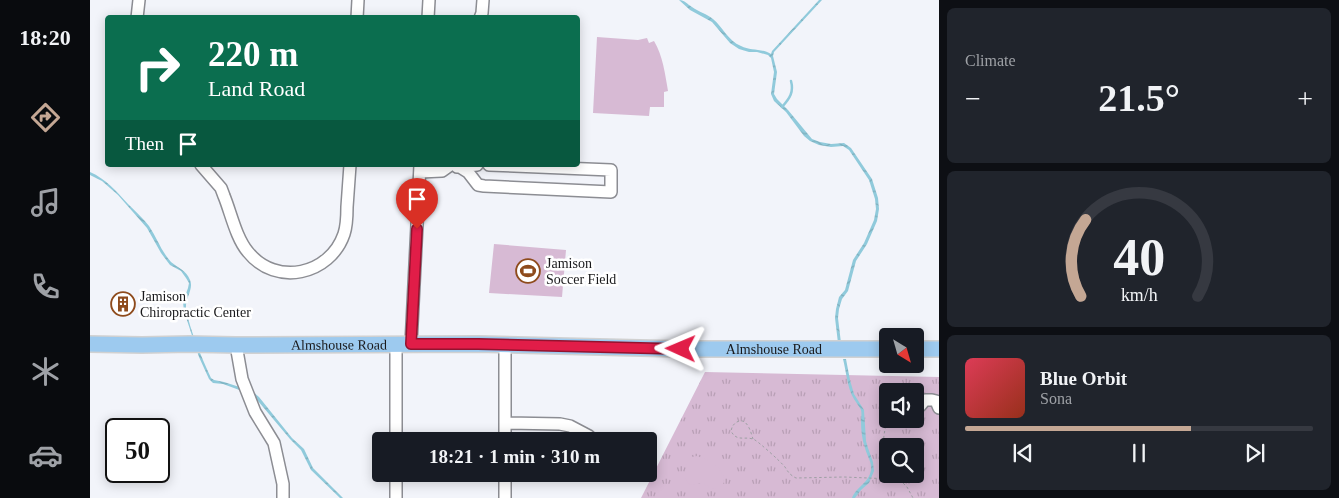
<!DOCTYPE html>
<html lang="en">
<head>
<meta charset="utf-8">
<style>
  body { margin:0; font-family:Georgia,serif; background:#20242c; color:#f1f3f6; height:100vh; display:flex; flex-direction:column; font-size:19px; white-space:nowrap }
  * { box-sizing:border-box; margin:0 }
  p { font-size:16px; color:#9ea1a6 }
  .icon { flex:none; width:28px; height:28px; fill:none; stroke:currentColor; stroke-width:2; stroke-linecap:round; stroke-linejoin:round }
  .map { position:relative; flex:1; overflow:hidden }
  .side { display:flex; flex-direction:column; gap:8px; padding:8px; background:#0d0f14; width:400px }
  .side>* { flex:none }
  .banner { position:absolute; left:15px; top:15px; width:475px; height:152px; border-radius:5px; box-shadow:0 2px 12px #0003; background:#0b6e4f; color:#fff; overflow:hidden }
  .needle { width:32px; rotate:143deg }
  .fabs { position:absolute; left:789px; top:328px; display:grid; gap:10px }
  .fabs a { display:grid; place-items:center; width:45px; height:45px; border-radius:5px; background:#171b24; box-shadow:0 2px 12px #0003; font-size:25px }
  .speed { position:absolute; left:15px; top:418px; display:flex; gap:10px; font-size:25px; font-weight:700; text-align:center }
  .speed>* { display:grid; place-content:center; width:65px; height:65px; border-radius:50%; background:#171b24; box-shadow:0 2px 12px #0003; line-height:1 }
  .speed .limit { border:2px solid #111; border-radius:8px; background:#fff; color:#111 }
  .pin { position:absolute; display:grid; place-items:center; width:42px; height:42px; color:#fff; margin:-51px -21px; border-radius:50% 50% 50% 0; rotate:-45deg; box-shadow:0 0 5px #0007 }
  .pin .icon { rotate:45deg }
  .me { position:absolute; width:55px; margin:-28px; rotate:271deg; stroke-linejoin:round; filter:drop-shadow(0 0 4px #0008) }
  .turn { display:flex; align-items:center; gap:18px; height:105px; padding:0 20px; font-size:22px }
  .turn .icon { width:65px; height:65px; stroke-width:2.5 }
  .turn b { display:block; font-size:35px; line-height:42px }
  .then { display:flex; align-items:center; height:48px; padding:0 20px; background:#0003; gap:10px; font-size:19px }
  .big { font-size:38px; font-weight:800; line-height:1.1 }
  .side .tile { flex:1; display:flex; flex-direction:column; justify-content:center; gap:8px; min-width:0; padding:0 18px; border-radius:8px; background:#20242c }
  .side .dial { align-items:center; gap:0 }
  .dial svg { height:130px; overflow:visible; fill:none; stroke:#363941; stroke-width:7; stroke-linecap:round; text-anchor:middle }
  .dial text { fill:#f1f3f6; stroke:none }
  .song { display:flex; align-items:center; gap:15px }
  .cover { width:60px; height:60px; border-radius:8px; background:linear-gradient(135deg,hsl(350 70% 55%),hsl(10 70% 35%)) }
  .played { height:5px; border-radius:2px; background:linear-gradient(90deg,#c4a794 65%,#363941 65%) }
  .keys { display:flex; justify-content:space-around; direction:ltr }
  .heat { display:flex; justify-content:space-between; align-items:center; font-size:28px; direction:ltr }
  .trip { position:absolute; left:282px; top:432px; width:285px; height:50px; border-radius:5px; background:#171b24; box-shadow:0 2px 12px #0003; font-weight:800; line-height:50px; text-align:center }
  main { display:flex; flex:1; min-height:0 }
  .dock { display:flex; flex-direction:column; width:90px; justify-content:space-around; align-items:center; background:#090b0e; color:#9ea1a6 }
  .dock .icon { width:35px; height:35px }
  .dock .current { color:#c4a794 }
  .dock b { font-size:22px; color:#f1f3f6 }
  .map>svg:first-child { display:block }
  .grass { fill:url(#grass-tufts); fill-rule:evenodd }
  .green { fill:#d7bad4 }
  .water { fill:url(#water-waves) }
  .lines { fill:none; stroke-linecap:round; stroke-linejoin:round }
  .stream { stroke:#90cadb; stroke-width:2.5 }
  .minor-casing { stroke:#8c8d93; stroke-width:14 }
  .major-casing { stroke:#d1d1d1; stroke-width:18 }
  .path { stroke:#9ea0a4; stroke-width:1; stroke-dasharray:2.5 2.5; stroke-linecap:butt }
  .minor { stroke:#fff; stroke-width:11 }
  .major { stroke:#9dcaef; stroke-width:15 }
  .route-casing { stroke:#92132f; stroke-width:12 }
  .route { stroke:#e11d48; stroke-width:9 }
  .labels { text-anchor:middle; stroke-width:5; stroke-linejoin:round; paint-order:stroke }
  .poi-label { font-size:14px; fill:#19191b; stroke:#fff; text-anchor:start }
  .street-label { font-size:14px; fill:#19191b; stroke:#fff }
</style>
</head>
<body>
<main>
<nav class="dock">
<b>18:20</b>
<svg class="icon current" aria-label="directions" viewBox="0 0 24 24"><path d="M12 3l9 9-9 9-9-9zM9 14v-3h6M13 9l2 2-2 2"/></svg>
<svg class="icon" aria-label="music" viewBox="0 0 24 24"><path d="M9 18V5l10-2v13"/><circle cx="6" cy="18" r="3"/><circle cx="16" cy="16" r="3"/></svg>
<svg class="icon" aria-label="phone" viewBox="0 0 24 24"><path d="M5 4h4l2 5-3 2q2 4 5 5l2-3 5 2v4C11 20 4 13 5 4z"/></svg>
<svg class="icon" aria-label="climate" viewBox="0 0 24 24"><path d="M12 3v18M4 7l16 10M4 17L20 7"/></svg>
<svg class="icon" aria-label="car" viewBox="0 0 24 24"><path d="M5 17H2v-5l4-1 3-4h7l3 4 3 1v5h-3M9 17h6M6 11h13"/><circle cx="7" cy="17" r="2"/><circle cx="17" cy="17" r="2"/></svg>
</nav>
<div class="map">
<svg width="849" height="498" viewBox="0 0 849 498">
  <defs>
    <pattern id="grass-tufts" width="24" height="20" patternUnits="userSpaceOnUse" patternTransform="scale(1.25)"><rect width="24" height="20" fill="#d7bad4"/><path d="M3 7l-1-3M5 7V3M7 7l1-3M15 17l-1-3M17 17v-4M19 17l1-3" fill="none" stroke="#b89fb5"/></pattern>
    <pattern id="water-waves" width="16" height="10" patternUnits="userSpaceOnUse" patternTransform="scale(1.25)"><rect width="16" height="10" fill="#90cadb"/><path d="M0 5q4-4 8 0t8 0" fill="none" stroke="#7cadbb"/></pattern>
  </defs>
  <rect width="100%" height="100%" fill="#f2f4fa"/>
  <path class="grass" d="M 615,372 L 849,377 L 849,498 L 551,498 ZM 798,391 L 825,391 L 825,419 L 798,419 ZM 798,446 L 825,446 L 825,474 L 798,474 Z"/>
  <path class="green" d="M 507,37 L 548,40 L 557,38 L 559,43 L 564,41 C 573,56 575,74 578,91 L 574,92 L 574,107 L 560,107 L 559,116 L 503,113 Z
    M 404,244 L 476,250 L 472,297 L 399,293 Z
    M 607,456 L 620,461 L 628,467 L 633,475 L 634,482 L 632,486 L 626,489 L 620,488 L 613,483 L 601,485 C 592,479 596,471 597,462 L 602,457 Z"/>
  <path class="water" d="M 589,0 C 595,0 597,4 602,7 C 609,12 617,14 623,19 C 633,27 638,41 651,46 C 660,51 671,48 681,54 L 682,51 L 729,0 L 732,0 L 684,52 L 683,56 L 687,72 L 684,94 L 687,99 L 698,110 L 722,139 L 730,142 L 741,144 L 754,143 L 761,148 L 782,179 L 788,198 L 789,209 L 787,221 L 777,244 L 766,261 L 758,291 L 752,299 L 749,309 L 748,318 L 751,343 L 748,343 L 745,318 L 746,309 L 749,297 L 755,290 L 763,260 L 774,243 L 784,220 L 786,209 L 785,199 L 779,180 L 759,150 L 753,146 L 741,147 L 729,145 L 720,141 L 714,136 L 696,112 L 684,101 L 681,94 L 684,72 L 681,58 L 678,55 L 667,52 L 659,52 L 649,49 L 640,43 L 622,22 L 600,10 Z
    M 0,172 C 16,179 26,191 38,204 C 45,211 53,218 59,226 C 67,238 71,251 81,262 C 88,268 96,270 100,280 C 104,289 95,298 96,309 C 100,331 112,358 121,378 L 124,380 L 134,382 L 162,391 L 169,397 L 202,438 L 214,449 L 223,468 L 253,498 L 250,498 L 221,470 L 211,450 L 200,439 L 163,395 L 133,384 L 123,383 L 119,379 L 109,357 L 94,311 L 93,302 L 98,288 L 99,283 L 96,278 L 91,271 L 80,265 L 71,253 L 57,228 L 28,195 L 12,181 L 0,175 Z
    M 753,359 L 756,359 L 760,380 L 764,394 L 774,410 L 776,441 L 778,448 L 783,462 L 784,471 L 779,483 L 771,490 L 765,498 L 762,498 C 766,487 779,483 781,470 C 782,462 777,456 775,448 C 772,440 771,430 771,421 C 771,418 772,414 771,410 C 768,404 763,399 761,393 C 757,383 756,371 753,359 Z"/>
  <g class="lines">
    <path class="stream" d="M 692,107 C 700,98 704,92 701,81"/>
    <g class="minor-casing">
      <path id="minor" d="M 47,18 L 49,0
        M 267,18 L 268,0
        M 338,18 L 339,0
        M 390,18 L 392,13 L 393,0
        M 111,165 L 131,188 L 134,196 C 141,213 146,238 158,252 C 186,287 240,275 254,234 C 257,225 257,216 257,207 C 258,193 259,179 260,165
        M 367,167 L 387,165
        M 370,167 L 378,172 L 388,185 L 394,186 L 521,192 L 521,170 L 399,165
        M 330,172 L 352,171 L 359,166
        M 306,344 L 306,441
        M 321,344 L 330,165
        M 146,345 L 152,379 L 165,412 L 184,443 L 193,484 L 193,498
        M 415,345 L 415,441
        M 830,406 L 835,400 L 842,400 L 846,401 L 849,408
        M 415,423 L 470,424 L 480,426 L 499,436
        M 306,474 L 306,498
        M 415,498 L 415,474"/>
    </g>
    <g class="major-casing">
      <g id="major">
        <path id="s1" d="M 0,344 L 52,345 L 99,344 L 146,345 L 388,344 L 591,349 L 798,349"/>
        <path d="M 825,349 L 849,349"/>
      </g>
    </g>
    <path class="path" d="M 663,439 C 661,433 658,419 649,421 C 644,423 642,426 641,431 C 647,443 656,435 665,440 C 671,444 690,461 695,467 C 698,472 700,475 706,478 L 754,477 L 802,479 L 812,482 L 817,487 L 823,498
      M 798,468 C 793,452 791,434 799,419
      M 800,474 L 802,478"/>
    <use href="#minor" class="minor"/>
    <use href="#major" class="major"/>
  </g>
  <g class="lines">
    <g class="route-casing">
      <path id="route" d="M 327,229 L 321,344 L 388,344 L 591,349"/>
    </g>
    <use href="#route" class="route"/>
  </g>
  <defs>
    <g id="stadium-ring" transform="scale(1.25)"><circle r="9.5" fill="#fff" stroke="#8e4b1c" stroke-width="1.5"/><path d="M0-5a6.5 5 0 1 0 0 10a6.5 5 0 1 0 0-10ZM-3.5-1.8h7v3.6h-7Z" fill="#8e4b1c"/></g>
    <g id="building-ring" transform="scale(1.25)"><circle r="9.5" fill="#fff" stroke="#8e4b1c" stroke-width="1.5"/><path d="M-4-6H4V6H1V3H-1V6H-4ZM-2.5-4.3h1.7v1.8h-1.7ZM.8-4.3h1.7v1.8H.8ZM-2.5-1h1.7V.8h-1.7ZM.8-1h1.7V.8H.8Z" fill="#8e4b1c"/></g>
  </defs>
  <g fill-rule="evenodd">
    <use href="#stadium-ring" x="438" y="271"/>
    <use href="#building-ring" x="33" y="304"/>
  </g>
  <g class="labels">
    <g class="poi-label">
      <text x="456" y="268">Jamison<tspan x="456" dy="16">Soccer Field</tspan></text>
      <text x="50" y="301">Jamison<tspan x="50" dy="16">Chiropractic Center</tspan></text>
    </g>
    <g class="street-label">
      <text dy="5" stroke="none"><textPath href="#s1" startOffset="249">Almshouse Road</textPath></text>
      <text dy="5" stroke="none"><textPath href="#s1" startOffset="684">Almshouse Road</textPath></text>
    </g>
  </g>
</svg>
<div class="fabs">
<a><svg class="needle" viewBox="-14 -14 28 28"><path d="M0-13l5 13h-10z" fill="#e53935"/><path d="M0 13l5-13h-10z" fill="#9ea1a6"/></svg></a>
<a><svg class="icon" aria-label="sound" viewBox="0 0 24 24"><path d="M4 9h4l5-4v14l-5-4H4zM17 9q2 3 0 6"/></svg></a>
<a><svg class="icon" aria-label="search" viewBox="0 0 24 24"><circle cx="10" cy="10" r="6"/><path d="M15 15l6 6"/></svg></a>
</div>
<div class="speed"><div class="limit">50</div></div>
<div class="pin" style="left:327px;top:229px;background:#d93025"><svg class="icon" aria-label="arrive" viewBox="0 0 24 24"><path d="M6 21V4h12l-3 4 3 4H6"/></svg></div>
<svg class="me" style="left:591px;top:349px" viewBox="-20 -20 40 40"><path d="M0-17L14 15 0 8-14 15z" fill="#e11d48" stroke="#fff" stroke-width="4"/></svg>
<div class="trip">18:21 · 1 min · 310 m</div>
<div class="banner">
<div class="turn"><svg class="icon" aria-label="right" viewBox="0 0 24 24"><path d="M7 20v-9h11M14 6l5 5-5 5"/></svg><div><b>220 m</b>Land Road</div></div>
<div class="then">Then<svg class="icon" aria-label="arrive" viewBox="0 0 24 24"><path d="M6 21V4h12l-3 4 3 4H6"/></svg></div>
</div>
</div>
<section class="side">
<div class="tile"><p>Climate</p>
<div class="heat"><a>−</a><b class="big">21.5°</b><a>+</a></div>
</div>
<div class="tile dial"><svg viewBox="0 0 100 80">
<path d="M14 69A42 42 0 1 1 86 69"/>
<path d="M14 69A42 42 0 0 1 17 22" stroke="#c4a794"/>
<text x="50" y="56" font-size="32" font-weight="700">40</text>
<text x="50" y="72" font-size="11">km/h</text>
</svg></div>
<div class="tile">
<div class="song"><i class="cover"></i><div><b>Blue Orbit</b><p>Sona</p></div></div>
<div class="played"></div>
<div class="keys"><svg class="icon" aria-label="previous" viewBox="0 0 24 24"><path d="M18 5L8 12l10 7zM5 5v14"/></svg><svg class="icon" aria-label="pause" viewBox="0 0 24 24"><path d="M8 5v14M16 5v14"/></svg><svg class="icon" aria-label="next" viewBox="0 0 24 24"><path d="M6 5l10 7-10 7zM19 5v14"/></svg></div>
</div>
</section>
</main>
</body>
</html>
